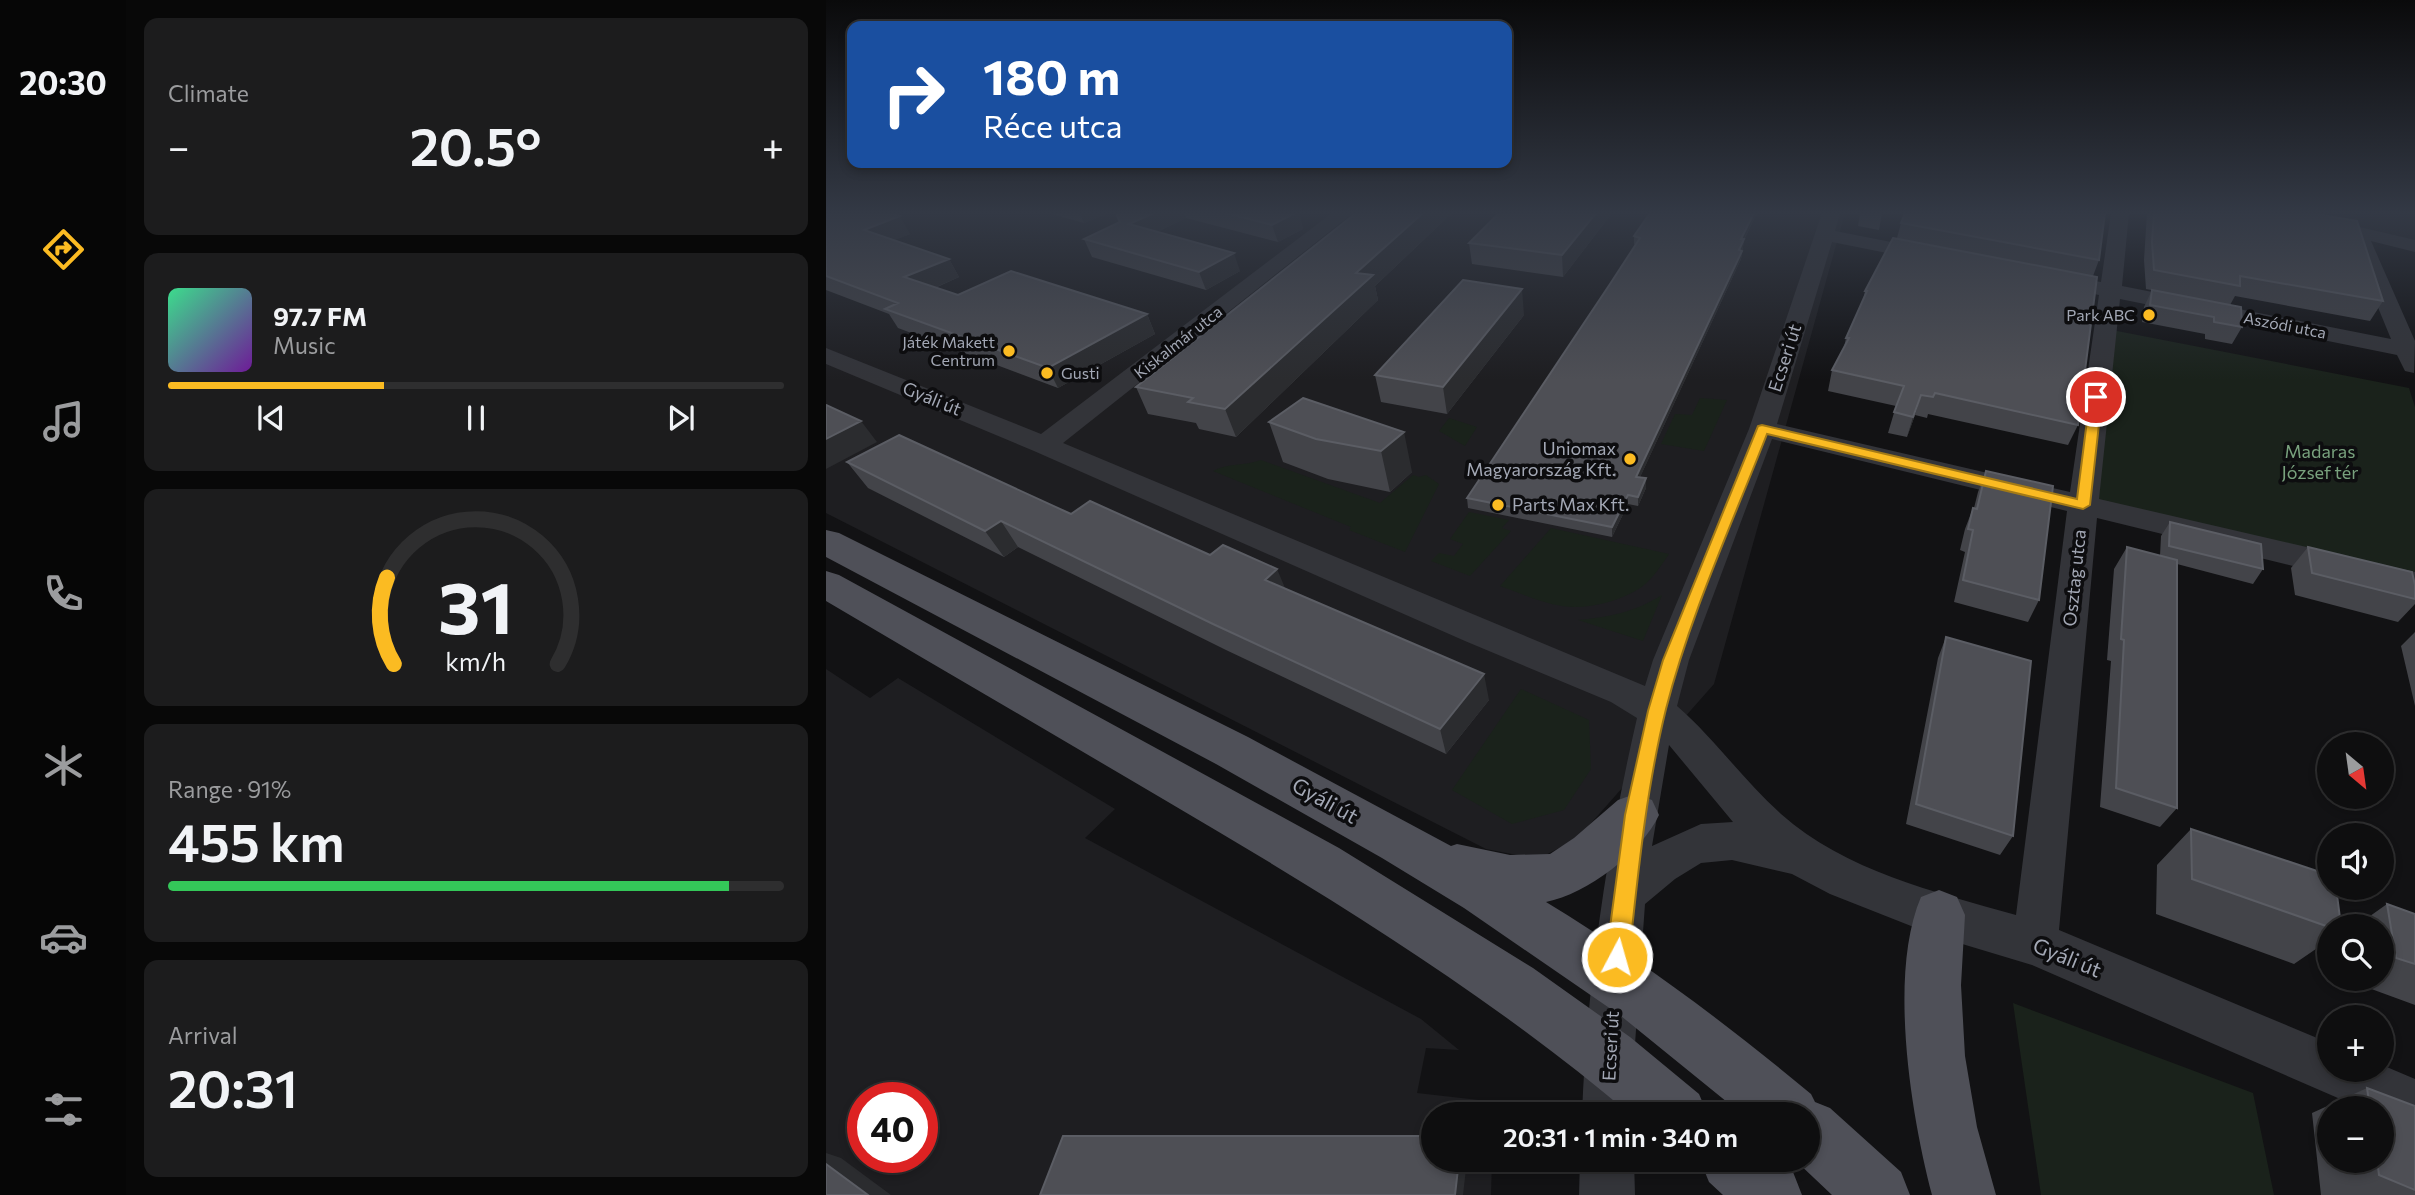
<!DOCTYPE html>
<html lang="en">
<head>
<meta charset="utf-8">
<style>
  body { margin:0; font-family:Commissioner,sans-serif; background:#1c1c1d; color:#f1f3f6; height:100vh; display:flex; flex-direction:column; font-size:26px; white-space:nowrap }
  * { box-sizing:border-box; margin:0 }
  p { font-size:23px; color:#9b9c9e }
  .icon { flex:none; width:38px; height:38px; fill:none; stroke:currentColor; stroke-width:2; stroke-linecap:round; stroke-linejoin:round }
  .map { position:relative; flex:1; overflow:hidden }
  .details { display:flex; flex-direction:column; gap:18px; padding:18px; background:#080808; width:700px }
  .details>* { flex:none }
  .hud { position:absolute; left:21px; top:21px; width:665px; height:147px; border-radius:14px; box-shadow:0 4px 10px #0003,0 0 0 2px #2e2e2f; background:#1a4fa0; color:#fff; overflow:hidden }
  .needle { width:46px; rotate:151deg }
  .tools { position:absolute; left:1491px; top:732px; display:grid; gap:14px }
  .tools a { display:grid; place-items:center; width:77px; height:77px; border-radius:50%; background:#0e0e0f; box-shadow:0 4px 10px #0003,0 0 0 2px #2e2e2f; font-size:35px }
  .speed { position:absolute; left:21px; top:1082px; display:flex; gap:14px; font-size:35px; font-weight:700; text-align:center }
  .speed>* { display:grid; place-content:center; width:91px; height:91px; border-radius:50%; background:#0e0e0f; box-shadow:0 4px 10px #0003,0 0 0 2px #2e2e2f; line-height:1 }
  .speed .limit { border:10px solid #d22; background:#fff; color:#111 }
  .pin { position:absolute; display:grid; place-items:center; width:60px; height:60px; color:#fff; margin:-30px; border:4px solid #fff; border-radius:50%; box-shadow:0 2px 7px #0007 }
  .me { position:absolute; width:77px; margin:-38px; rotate:6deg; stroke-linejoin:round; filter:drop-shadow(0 0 5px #0008) }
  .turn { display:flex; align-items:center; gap:24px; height:147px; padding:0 21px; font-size:32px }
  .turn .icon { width:91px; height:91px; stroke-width:2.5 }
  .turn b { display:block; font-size:49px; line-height:60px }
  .big { font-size:52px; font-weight:600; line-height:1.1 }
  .details .card { flex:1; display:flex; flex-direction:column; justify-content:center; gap:10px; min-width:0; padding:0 24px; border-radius:14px; background:#1c1c1d }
  .details .dial { align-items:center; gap:0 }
  .dial svg { height:182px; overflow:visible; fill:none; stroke:#2e2e2f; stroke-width:7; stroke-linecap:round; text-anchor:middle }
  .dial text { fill:#f1f3f6; stroke:none }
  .song { display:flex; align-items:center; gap:21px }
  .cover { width:84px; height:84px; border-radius:10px; background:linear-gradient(135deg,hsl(150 70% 55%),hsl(280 70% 35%)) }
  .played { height:7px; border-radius:4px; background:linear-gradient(90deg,#fbbb22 35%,#2e2e2f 35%) }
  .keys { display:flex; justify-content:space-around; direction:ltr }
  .heat { display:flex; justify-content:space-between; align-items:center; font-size:38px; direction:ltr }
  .charge { height:10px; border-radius:5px; background:linear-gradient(90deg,#34c759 91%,#2e2e2f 0) }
  .trip { position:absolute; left:595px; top:1102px; width:399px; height:70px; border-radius:35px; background:#0e0e0f; box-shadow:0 4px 10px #0003,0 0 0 2px #2e2e2f; font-weight:600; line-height:70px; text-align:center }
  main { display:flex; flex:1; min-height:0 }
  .tab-bar { display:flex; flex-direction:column; width:126px; justify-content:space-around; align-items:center; background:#060606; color:#9b9c9e }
  .tab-bar .icon { width:49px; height:49px }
  .tab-bar .current { color:#fbbb22 }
  .tab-bar b { font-size:32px; color:#f1f3f6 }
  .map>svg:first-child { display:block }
  .built { fill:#1e1e21; fill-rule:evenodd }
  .green { fill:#1a221b }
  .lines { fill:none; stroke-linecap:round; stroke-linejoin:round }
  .minor { fill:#333439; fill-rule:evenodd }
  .major { fill:#4f5058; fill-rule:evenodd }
  .wall { fill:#434449; fill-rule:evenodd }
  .shaded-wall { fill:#2b2c2f }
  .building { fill:#4e4f55; stroke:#5b5d64; stroke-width:2 }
  .route { fill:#fbbb22; stroke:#a37a16; stroke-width:2 }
  .poi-dot { fill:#fbbb22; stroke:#0d0d0f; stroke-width:2.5 }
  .labels { text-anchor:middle; stroke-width:7; stroke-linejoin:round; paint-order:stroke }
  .far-poi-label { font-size:16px; fill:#a3a8b5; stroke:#0d0d0f; text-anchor:end }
  .far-street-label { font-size:16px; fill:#a3a8b5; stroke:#0d0d0f }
  .street-label { font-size:18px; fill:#a3a8b5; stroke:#0d0d0f }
  .poi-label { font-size:18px; fill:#a3a8b5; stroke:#0d0d0f; text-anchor:end }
  .park-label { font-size:18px; fill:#78a17d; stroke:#0d0d0f }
  .near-street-label { font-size:21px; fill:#a3a8b5; stroke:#0d0d0f }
</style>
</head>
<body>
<main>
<nav class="tab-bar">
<b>20:30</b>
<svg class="icon current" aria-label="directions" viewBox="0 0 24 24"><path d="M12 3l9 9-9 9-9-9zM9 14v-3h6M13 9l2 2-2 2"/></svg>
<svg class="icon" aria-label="music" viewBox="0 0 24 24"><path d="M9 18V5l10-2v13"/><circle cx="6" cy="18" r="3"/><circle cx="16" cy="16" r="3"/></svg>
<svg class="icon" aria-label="phone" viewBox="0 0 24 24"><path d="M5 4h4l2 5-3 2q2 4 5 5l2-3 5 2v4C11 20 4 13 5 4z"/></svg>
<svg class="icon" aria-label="climate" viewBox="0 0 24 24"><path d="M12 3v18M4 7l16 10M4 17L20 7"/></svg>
<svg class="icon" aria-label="car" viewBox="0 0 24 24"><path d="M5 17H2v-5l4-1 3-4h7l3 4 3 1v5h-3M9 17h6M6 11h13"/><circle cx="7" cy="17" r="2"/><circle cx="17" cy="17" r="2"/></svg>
<svg class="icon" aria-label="filters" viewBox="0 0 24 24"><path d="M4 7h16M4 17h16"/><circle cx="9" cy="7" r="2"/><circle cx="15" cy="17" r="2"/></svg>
</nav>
<section class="details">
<div class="card"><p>Climate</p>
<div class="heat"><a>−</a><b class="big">20.5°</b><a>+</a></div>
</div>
<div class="card">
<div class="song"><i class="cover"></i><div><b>97.7 FM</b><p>Music</p></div></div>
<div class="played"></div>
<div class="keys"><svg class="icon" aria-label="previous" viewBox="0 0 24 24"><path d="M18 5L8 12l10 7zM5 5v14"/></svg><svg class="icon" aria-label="pause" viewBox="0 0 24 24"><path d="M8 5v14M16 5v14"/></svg><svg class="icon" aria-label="next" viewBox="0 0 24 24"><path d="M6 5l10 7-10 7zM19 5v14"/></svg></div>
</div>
<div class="card dial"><svg viewBox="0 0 100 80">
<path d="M14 69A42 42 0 1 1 86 69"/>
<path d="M14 69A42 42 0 0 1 11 31" stroke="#fbbb22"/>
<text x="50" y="56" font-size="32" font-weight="700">31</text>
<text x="50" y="72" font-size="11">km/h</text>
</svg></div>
<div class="card"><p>Range · 91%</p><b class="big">455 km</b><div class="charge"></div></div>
<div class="card"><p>Arrival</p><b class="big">20:31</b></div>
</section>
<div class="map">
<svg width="1589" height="1195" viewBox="0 0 1589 1195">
  <rect width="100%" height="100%" fill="#121214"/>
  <path class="built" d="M 0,213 L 1019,213 L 888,684 L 752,838 L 712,859 L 660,849 L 0,513 Z
    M 1484,213 L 1589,213 L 1589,243 L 1559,236 Z
    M 0,669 L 44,698 L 72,678 L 289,809 L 259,838 L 595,1019 L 633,1050 L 600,1048 L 591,1093 L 653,1100 L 659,1104 L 661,1115 L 607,1115 L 607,1160 L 666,1160 L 665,1195 L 0,1195 ZM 37,1097 L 96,1097 L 96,1157 L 37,1157 Z"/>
  <path class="green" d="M 1286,330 L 1583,388 L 1589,407 L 1589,576 L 1266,501 Z
    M 874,398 L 901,400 L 878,451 L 835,444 L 849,414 L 866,415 Z
    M 623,418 L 651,427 L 639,446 L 613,431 Z
    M 435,460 L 554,503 L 587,475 L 593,477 L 600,475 L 613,484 L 579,552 L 523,530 L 525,527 L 387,471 C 401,463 419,466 435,460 Z
    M 643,512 L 683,520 L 676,528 L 685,531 L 644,576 L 605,561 L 613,553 L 628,556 L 637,544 L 624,539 Z
    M 725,528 L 843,554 C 834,567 825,582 811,590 C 791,602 759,610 736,606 C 715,603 694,593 674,586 Z
    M 836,595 L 817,641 L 752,620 C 784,617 809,612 836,595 Z
    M 695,689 L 763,720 L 765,769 L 738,810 L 686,824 L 626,790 Z
    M 1187,1003 L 1427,1093 L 1448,1195 L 1215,1195 Z"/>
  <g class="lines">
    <path class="minor" d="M 506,213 L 527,213 L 237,443 L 819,686 L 827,660 L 923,429 L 996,213 L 1014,213 L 1009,231 L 1106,250 L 1113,252 L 1116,256 L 1113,260 L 1106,262 L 1006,242 L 951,424 L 1244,492 L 1273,295 L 1254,291 L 1251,286 L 1254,281 L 1262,280 L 1275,282 L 1285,213 L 1303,213 L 1296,286 L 1565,339 L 1523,237 L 1416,219 L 1407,213 C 1468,210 1530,226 1589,240 L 1589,252 L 1545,241 L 1589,341 L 1588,373 L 1579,371 L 1571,355 L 1294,299 L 1273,499 L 1589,572 L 1589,596 L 1271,518 L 1233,930 L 1503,1043 L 1503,1069 L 1556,1069 L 1556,1065 L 1589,1079 L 1589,1131 L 1556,1117 L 1556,1108 L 1535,1108 L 1206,965 L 1113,937 L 1004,894 L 966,874 L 906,860 L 875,863 L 849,879 L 819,904 L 808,1058 L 808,1115 L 756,1115 C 761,981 781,848 811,718 L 785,702 L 639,641 L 208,451 L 0,364 L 0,348 L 215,434 ZM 946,439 L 1241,511 L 1190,915 C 1109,892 1019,871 955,814 C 917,780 889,739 851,706 L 863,660 ZM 843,745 L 907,822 L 875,824 L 826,846 Z
      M 754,1160 L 808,1160 L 809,1195 L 753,1195 Z"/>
    <path class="major" d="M 0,530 L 13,533 L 422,737 L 625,846 L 631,844 L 684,855 L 724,854 L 748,838 L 792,800 L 809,794 L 826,800 L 833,815 C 816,852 761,894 720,902 C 814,959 901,1024 985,1094 L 989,1102 L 1004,1108 L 1075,1172 L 1084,1195 L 1006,1195 L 969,1160 L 982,1160 L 982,1115 L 917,1115 L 795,1016 L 638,908 L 556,858 L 390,764 L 0,557 Z
      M 0,571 L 13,575 L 513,848 L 707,968 L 804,1037 L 873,1094 L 882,1115 L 805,1115 C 661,993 499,894 337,799 C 225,733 112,667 0,601 Z
      M 1113,890 L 1131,897 L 1139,915 L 1135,985 L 1139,1056 L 1151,1127 L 1170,1195 L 1106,1195 C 1085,1115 1062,974 1095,897 Z
      M 874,1160 L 953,1160 L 967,1172 L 976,1195 L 897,1195 L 883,1182 Z"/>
  </g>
  <path class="wall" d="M 0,213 L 71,213 L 67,214 L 84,234 L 68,240 L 123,259 L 133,277 L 109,288 L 132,295 L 321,314 L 329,334 L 232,388 L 72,328 L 63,314 L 0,290 Z
    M 222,213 L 283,213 L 258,223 Z
    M 289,213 L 473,213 L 477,229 L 452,242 L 360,218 L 331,232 L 414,271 L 380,290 L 266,257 L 258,239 L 293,223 Z
    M 530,213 L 626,213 L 549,286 L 552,300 L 410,437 L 373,429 L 370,423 L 322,414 L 310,387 Z
    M 786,213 L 737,277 L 646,264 L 643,243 Z
    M 931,213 L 918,240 L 915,259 L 814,477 L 820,478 L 820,488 L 812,506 L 802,504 L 786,537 L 642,508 L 641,498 L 784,284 L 809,245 L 808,244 L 808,236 Z
    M 1034,213 L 1056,213 L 1053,230 L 1032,226 Z
    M 1321,213 L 1484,213 L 1557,301 L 1544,321 L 1409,296 L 1404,305 L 1320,289 L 1318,260 Z
    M 1075,223 L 1273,260 L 1267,276 L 1252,425 L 1242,445 L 1102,414 L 1101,418 L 1089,415 L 1081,437 L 1062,433 L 1070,406 L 1002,391 L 1006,370 L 1018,347 L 1020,338 L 1037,301 L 1039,291 L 1071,238 Z
    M 1326,290 L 1416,327 L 1406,344 L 1379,339 L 1379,334 L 1316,322 L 1318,307 Z
    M 698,315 L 621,414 L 555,402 L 549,375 Z
    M 477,398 L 586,472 L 564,492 L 502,479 L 457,462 L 443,422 Z
    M 21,462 L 245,514 L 459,589 L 663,700 L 620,754 L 400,650 L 192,547 L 178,557 L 42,488 Z
    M 1160,471 L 1213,600 L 1202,622 L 1128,602 L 1139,552 L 1134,550 L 1139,529 L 1147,508 L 1148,508 L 1152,492 Z
    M 1344,522 L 1437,569 L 1427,584 L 1351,564 L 1351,808 L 1334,827 L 1274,807 L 1285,661 L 1281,660 L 1288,569 L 1301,547 L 1334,556 L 1335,536 Z
    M 1482,547 L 1589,585 L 1589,604 L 1572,622 L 1469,595 L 1465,568 Z
    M 1589,632 L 1589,706 L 1575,646 Z
    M 1120,637 L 1187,836 L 1174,855 L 1080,824 L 1112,658 Z
    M 1365,829 L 1503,926 L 1503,940 L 1468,964 L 1330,914 L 1331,865 Z
    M 1561,904 L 1589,914 L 1589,1005 L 1529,983 L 1528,978 L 1556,978 L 1556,926 L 1530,926 Z
    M 1541,1088 L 1589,1106 L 1589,1195 L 1495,1195 L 1486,1113 ZM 1503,1108 L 1556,1108 L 1556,1160 L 1503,1160 Z"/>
  <path class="shaded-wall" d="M 254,213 L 283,213 L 258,223 Z
    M 328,213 L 358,213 L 360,218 L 310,242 L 303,224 Z
    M 469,213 L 473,213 L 477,229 L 452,242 L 446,225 Z
    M 597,213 L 626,213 L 549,286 L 552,300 L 410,437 L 399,409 L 530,273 Z
    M 770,213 L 786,213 L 737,277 L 736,255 Z
    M 928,213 L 931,213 L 918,239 L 917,247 L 912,259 L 915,239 Z
    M 74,216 L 84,234 L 49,248 L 38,230 Z
    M 916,251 L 915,259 L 810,486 L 810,477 Z
    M 408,253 L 414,271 L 380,290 L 373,272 Z
    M 123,259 L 133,277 L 90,296 L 78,277 Z
    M 696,289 L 698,315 L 621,414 L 617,387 Z
    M 321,314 L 329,334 L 232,388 L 222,368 Z
    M 1095,395 L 1089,415 L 1081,437 L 1087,417 Z
    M 35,421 L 51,442 L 0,469 L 0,439 Z
    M 578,432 L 586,472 L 564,492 L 555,451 Z
    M 820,478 L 820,488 L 812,506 L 812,497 Z
    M 802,495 L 802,504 L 786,537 L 786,527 Z
    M 175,521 L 192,547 L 178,557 L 159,531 Z
    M 451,569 L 462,595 L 439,580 Z
    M 658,674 L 663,700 L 620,754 L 614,729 Z
    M 0,1153 L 15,1158 L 65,1195 L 42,1195 L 0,1164 Z
    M 633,1160 L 641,1160 L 637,1195 L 629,1195 Z"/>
  <path class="building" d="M 0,213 L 62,213 L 74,216 L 38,230 L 123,259 L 78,277 L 132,295 L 185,271 L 321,314 L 222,368 L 59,309 L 72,303 L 0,276 Z
    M 290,213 L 328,213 L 303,224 L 408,253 L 373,272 L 258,239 L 294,222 Z
    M 400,213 L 469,213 L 446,225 Z
    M 530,213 L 597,213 L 530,273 L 547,275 L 399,409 L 362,402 L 367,398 L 310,387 Z
    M 673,213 L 770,213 L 736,255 L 643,243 Z
    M 824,213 L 928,213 L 915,239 L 918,239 L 913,250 L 916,251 L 810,477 L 820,478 L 812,497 L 802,495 L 786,527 L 641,498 L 784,284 L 814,238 L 808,236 Z
    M 1079,213 L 1279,213 L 1273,260 L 1075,223 Z
    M 1328,213 L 1484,213 L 1531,221 L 1557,301 L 1414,276 L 1414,286 L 1328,270 L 1326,242 Z
    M 1067,238 L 1271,277 L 1252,425 L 1109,393 L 1107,397 L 1095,395 L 1087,417 L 1068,412 L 1078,386 L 1006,370 L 1023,338 L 1020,338 L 1041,291 L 1039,291 Z
    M 637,280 L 696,289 L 617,387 L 549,375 Z
    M 1326,290 L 1415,307 L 1416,327 L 1388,322 L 1388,317 L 1324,305 Z
    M 477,398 L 578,432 L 555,451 L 490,439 L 443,422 Z
    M 0,405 L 35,421 L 0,439 Z
    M 73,435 L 245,514 L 264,501 L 384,555 L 397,545 L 451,569 L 439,580 L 658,674 L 614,729 L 387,624 L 175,521 L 159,531 L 21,462 Z
    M 1160,471 L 1227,486 L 1213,600 L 1137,580 L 1147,530 L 1142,529 L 1147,508 L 1151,509 Z
    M 1344,522 L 1435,544 L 1437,569 L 1343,546 Z
    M 1301,547 L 1351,560 L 1351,808 L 1290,788 L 1298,640 L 1295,639 Z
    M 1482,547 L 1586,572 L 1589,585 L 1589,599 L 1486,573 Z
    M 1120,637 L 1205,661 L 1187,836 L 1090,804 Z
    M 1365,829 L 1503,875 L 1503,887 L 1510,887 L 1515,926 L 1503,926 L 1503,927 L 1366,879 Z
    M 1561,904 L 1589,914 L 1589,964 L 1570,958 Z
    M 1541,1088 L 1589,1106 L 1589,1190 L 1553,1175 L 1551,1160 L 1556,1160 L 1556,1108 L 1544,1108 Z
    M 237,1136 L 607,1136 L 607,1160 L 633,1160 L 629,1195 L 214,1195 Z
    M 0,1164 L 42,1195 L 0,1195 Z"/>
  <linearGradient id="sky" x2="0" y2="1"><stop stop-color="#0a0a0b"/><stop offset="0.56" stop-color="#333945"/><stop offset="1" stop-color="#333945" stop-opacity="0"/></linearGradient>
  <rect width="1589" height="380" fill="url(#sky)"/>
  <path class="route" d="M 1270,394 L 1276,397 L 1264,505 L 1257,509 L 941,434 C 906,524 864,615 840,709 C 820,790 812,874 803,957 L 799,964 L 791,968 L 783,964 L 780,957 L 799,815 L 822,711 L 837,660 L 932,426 L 936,425 L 1251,499 L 1264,397 Z"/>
  <g class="poi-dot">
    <circle cx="1323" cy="315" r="7"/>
    <circle cx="183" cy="351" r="7"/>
    <circle cx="221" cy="373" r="7"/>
    <circle cx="804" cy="459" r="7"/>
    <circle cx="672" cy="505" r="7"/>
  </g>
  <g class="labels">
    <g class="far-poi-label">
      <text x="1309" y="321">Park ABC</text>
      <text x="169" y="348">Játék Makett<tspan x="169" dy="18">Centrum</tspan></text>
      <text x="235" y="379" text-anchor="start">Gusti</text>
    </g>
    <g class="far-street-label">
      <text transform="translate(1459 325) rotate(11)" y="6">Aszódi utca</text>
      <text transform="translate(352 342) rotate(-38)" y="6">Kiskalmár utca</text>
    </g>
    <g class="street-label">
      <text transform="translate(959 358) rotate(-72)" y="6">Ecseri út</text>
      <text transform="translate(106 399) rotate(22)" y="6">Gyáli út</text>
      <text transform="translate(1249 578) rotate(-84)" y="6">Osztag utca</text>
      <text transform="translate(785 1046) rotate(-87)" y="6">Ecseri út</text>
    </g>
    <g class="poi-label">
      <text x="790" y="455">Uniomax<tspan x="790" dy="21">Magyarország Kft.</tspan></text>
      <text x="686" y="511" text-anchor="start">Parts Max Kft.</text>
    </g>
    <g class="park-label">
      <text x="1494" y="458">Madaras<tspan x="1494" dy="21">József tér</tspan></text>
    </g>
    <g class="near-street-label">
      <text transform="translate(499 801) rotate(29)" y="7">Gyáli út</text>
      <text transform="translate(1241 958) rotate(22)" y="7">Gyáli út</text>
    </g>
  </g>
</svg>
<div class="tools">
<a><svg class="needle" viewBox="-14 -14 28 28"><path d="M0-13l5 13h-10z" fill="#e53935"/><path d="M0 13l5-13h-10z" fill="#9b9c9e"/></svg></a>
<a><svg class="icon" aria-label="sound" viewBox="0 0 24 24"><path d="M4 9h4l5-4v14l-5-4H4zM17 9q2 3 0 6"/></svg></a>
<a><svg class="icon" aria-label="search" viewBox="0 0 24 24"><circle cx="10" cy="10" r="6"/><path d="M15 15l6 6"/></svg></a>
<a>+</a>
<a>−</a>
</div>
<div class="speed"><div class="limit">40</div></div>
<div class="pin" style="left:1270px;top:397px;background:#d93025"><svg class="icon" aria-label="arrive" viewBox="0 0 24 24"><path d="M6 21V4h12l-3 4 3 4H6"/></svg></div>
<svg class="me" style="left:791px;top:957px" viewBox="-20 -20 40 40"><circle r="17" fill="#fbbb22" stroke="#fff" stroke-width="3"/><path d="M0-11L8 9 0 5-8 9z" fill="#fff"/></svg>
<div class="trip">20:31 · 1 min · 340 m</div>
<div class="hud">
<div class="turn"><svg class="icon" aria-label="right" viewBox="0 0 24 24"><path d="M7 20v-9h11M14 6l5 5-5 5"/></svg><div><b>180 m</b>Réce utca</div></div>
</div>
</div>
</main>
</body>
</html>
